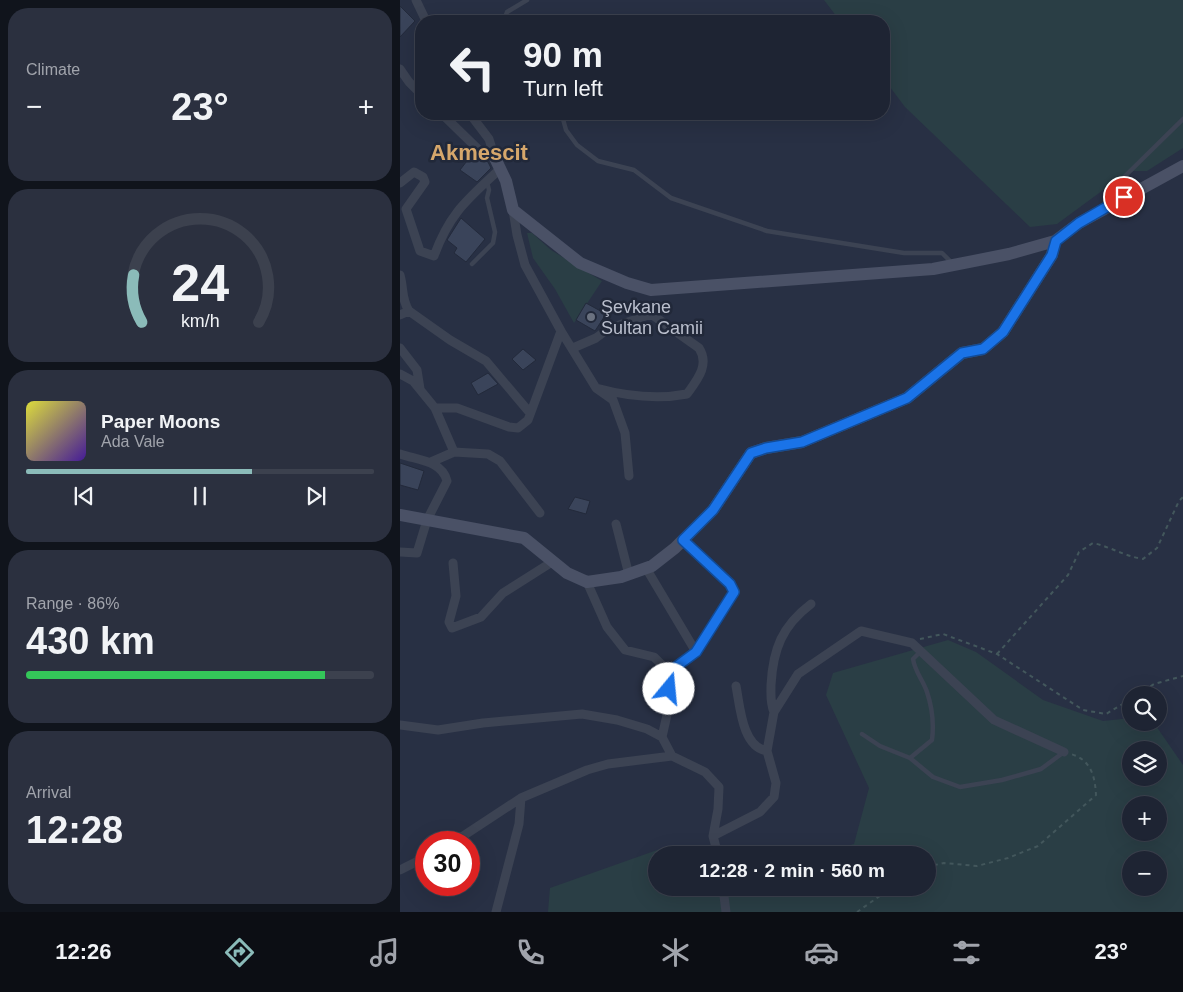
<!DOCTYPE html>
<html lang="en">
<head>
<meta charset="utf-8">
<style>
  body { margin:0; font-family:Arial,sans-serif; background:#2b303f; color:#f1f3f6; height:100vh; display:flex; flex-direction:column; font-size:19px; white-space:nowrap }
  * { box-sizing:border-box; margin:0 }
  p { font-size:16px; color:#a1a4ac }
  .icon { flex:none; width:28px; height:28px; fill:none; stroke:currentColor; stroke-width:2; stroke-linecap:round; stroke-linejoin:round }
  .map { position:relative; flex:1; overflow:hidden }
  .side { display:flex; flex-direction:column; gap:8px; padding:8px; background:#10141c; width:400px }
  .side>* { flex:none }
  .banner { position:absolute; left:15px; top:15px; width:475px; height:105px; border-radius:20px; box-shadow:0 5px 20px #0002,0 0 0 1px #3c414e; background:#1e2433; color:#f1f3f6; overflow:hidden }
  .tools { position:absolute; left:722px; top:686px; display:grid; gap:10px }
  .tools a { display:grid; place-items:center; width:45px; height:45px; border-radius:50%; background:#1e2433; box-shadow:0 5px 20px #0002,0 0 0 1px #3c414e; font-size:25px }
  .speed { position:absolute; left:15px; top:831px; display:flex; gap:10px; font-size:25px; font-weight:700; text-align:center }
  .speed>* { display:grid; place-content:center; width:65px; height:65px; border-radius:50%; background:#1e2433; box-shadow:0 5px 20px #0002,0 0 0 1px #3c414e; line-height:1 }
  .speed .limit { border:8px solid #d22; background:#fff; color:#111 }
  .pin { position:absolute; display:grid; place-items:center; width:42px; height:42px; color:#fff; margin:-21px; border:2px solid #fff; border-radius:50%; box-shadow:0 1px 5px #0007 }
  .me { position:absolute; width:55px; margin:-28px; rotate:17deg; stroke-linejoin:round; filter:drop-shadow(0 0 4px #0008) }
  .turn { display:flex; align-items:center; gap:18px; height:105px; padding:0 25px; font-size:22px }
  .turn .icon { width:65px; height:65px; stroke-width:2.5 }
  .turn b { display:block; font-size:35px; line-height:42px }
  .big { font-size:38px; font-weight:800; line-height:1.1 }
  .side .tile { flex:1; display:flex; flex-direction:column; justify-content:center; gap:8px; min-width:0; padding:0 18px; border-radius:20px; background:#2b303f }
  .side .dial { align-items:center; gap:0 }
  .dial svg { height:130px; overflow:visible; fill:none; stroke:#3c414e; stroke-width:7; stroke-linecap:round; text-anchor:middle }
  .dial text { fill:#f1f3f6; stroke:none }
  .song { display:flex; align-items:center; gap:15px }
  .cover { width:60px; height:60px; border-radius:8px; background:linear-gradient(135deg,hsl(60 70% 55%),hsl(260 70% 35%)) }
  .played { height:5px; border-radius:2px; background:linear-gradient(90deg,#8bbbb9 65%,#3c414e 65%) }
  .keys { display:flex; justify-content:space-around; direction:ltr }
  .heat { display:flex; justify-content:space-between; align-items:center; font-size:28px; direction:ltr }
  .charge { height:8px; border-radius:4px; background:linear-gradient(90deg,#34c759 86%,#3c414e 0) }
  .trip { position:absolute; left:248px; top:846px; width:288px; height:50px; border-radius:25px; background:#1e2433; box-shadow:0 5px 20px #0002,0 0 0 1px #3c414e; font-weight:800; line-height:50px; text-align:center }
  .menu { display:flex; height:80px; justify-content:space-around; align-items:center; background:#0c0e14; color:#a1a4ac }
  .menu .icon { width:35px; height:35px }
  .menu .selected { color:#8bbbb9 }
  .menu b { font-size:22px; color:#f1f3f6 }
  main { display:flex; flex:1; min-height:0 }
  .map>svg:first-child { display:block }
  .green { fill:#2a3e45; fill-rule:evenodd }
  .building { fill:#3a445a; stroke:#232a3b }
  .lines { fill:none; stroke-linecap:round; stroke-linejoin:round }
  .path { stroke:#43575c; stroke-width:2; stroke-dasharray:4 4; stroke-linecap:butt }
  .lane { stroke:#3c4353; stroke-width:4.5 }
  .street { stroke:#3c4353; stroke-width:9 }
  .secondary { stroke:#4a5166; stroke-width:12 }
  .route-casing { stroke:#114b97; stroke-width:12 }
  .route { stroke:#1a73e8; stroke-width:9 }
  .worship-dot { fill:#6b7280; stroke:#212839; stroke-width:2 }
  .labels { text-anchor:middle; stroke-width:5; stroke-linejoin:round; paint-order:stroke }
  .poi-label { font-size:18px; fill:#babfcd; stroke:#212839; text-anchor:start }
  .district-label { font-size:22px; font-weight:bold; fill:#d6a76b; stroke:#212839 }
</style>
</head>
<body>
<main>
<section class="side">
<div class="tile"><p>Climate</p>
<div class="heat"><a>−</a><b class="big">23°</b><a>+</a></div>
</div>
<div class="tile dial"><svg viewBox="0 0 100 80">
<path d="M14 69A42 42 0 1 1 86 69"/>
<path d="M14 69A42 42 0 0 1 9 40" stroke="#8bbbb9"/>
<text x="50" y="56" font-size="32" font-weight="700">24</text>
<text x="50" y="72" font-size="11">km/h</text>
</svg></div>
<div class="tile">
<div class="song"><i class="cover"></i><div><b>Paper Moons</b><p>Ada Vale</p></div></div>
<div class="played"></div>
<div class="keys"><svg class="icon" aria-label="previous" viewBox="0 0 24 24"><path d="M18 5L8 12l10 7zM5 5v14"/></svg><svg class="icon" aria-label="pause" viewBox="0 0 24 24"><path d="M8 5v14M16 5v14"/></svg><svg class="icon" aria-label="next" viewBox="0 0 24 24"><path d="M6 5l10 7-10 7zM19 5v14"/></svg></div>
</div>
<div class="tile"><p>Range · 86%</p><b class="big">430 km</b><div class="charge"></div></div>
<div class="tile"><p>Arrival</p><b class="big">12:28</b></div>
</section>
<div class="map">
<svg width="783" height="912" viewBox="0 0 783 912">
  <rect width="100%" height="100%" fill="#283044"/>
  <path class="green" d="M 424,0 L 783,0 L 783,148 L 747,171 L 729,171 L 657,224 L 630,227 L 505,107 L 484,79 L 484,21 L 440,21 Z
    M 127,233 L 132,233 L 151,250 L 202,281 L 174,323 L 155,289 L 133,258 Z
    M 548,640 L 576,652 L 643,700 L 703,721 L 731,718 L 731,722 L 754,723 L 783,765 L 783,912 L 148,912 L 150,888 L 260,849 L 272,855 L 256,855 L 256,888 L 526,888 L 526,855 L 413,855 L 454,844 L 469,788 L 426,695 L 433,673 ZM 731,750 L 759,750 L 759,778 L 731,778 ZM 731,805 L 759,805 L 759,832 L 731,832 ZM 731,860 L 759,860 L 759,888 L 731,888 Z"/>
  <path class="building" d="M 0,6 L 15,21 L 0,37 Z
    M 73,153 L 88,162 L 91,168 L 77,182 L 60,170 Z
    M 61,218 L 85,239 L 66,262 L 54,253 L 57,248 L 47,240 Z
    M 186,303 L 206,314 L 195,331 L 176,320 Z
    M 123,349 L 136,360 L 123,370 L 112,359 Z
    M 88,373 L 98,384 L 78,395 L 71,383 Z
    M 0,463 L 24,471 L 18,490 L 0,485 Z
    M 175,497 L 190,501 L 186,514 L 168,509 Z"/>
  <g class="lines">
    <path class="path" d="M 520,639 L 543,634 L 597,654 L 683,710 L 706,714 L 731,699
      M 597,654 L 668,575 L 679,552 L 693,543 C 711,547 724,556 743,559 L 757,548 L 779,501 L 783,497
      M 737,695 L 754,684 L 783,676
      M 526,867 L 544,863 L 577,866 L 608,858 L 638,846 L 696,795 C 695,776 691,760 671,754
      M 457,912 L 491,888"/>
    <path class="lane" d="M 104,21 L 107,12 L 127,0
      M 164,114 L 163,119 L 166,130 L 177,145 L 198,161 L 234,170 L 271,198 L 367,231 L 504,253 L 542,253 L 552,263
      M 723,196 L 720,187 L 721,180 L 783,119
      M 72,264 L 93,243 L 95,232 L 87,198 L 89,190 L 87,182
      M 462,734 L 480,746 L 510,758 L 533,777 L 560,787 L 602,780 L 641,769 L 664,752
      M 510,758 L 532,740 C 534,724 532,707 527,692 C 523,680 515,672 513,659 L 521,651"/>
    <path class="street" d="M 16,0 L 26,21
      M 0,69 L 9,82 L 21,94
      M 42,114 L 81,152 L 95,158
      M 70,114 L 89,139 L 95,158
      M 0,183 L 14,172 L 23,177 L 25,182 L 6,209 L 20,251 L 34,256 C 50,212 68,199 101,168
      M 0,275 C 4,289 1,298 9,311
      M 0,315 L 9,311 L 50,340 L 86,361 L 130,413
      M 161,331 L 196,388 L 213,400 L 225,433 L 229,476
      M 0,348 L 17,370 L 20,389
      M 173,348 L 196,338 L 208,329 L 251,314 L 299,348 C 310,365 297,380 287,394 C 256,400 226,396 196,388
      M 0,374 L 13,381 L 35,408 L 57,408 L 109,427 L 118,428 L 128,420 L 161,331 L 125,265 L 117,235 L 113,210
      M 35,408 L 54,452
      M 0,454 C 16,460 42,460 47,481 L 27,520 L 17,553 L 0,552
      M 31,462 L 54,452 L 88,454 L 100,461 L 140,513
      M 216,524 L 229,575
      M 53,563 L 56,596 L 49,622 L 52,628 L 81,617 L 103,593 L 152,562
      M 246,568 L 296,652
      M 187,582 L 207,627 L 225,650 L 254,657 L 269,672 L 269,706 L 262,737
      M 269,672 L 288,659 L 296,652 L 334,592 L 330,584 L 283,540
      M 336,686 C 340,706 342,747 367,751
      M 374,712 C 370,703 371,695 371,685 C 373,649 382,626 411,604
      M 0,725 L 38,730 L 83,723 L 182,714 L 217,720 L 247,729 L 262,737 L 272,756 L 305,772 L 319,787 L 318,809 L 313,836 L 318,855
      M 313,836 L 360,812 L 374,797 L 376,783 L 367,751 L 374,712 L 398,674 L 461,631 L 512,643 L 594,720 L 664,752
      M 54,842 L 121,798 L 187,770 L 208,764 L 272,756
      M 0,870 L 26,857
      M 323,888 L 326,912
      M 96,912 L 119,824 L 121,798"/>
    <path class="secondary" d="M 95,158 L 106,181 L 113,210 L 180,263 L 227,283 L 251,290 L 533,269 L 609,254 L 655,241 L 679,223 L 783,166
      M 0,515 L 124,538 L 167,573 L 187,582 L 221,577 L 252,566 L 275,548 L 313,510 L 351,453 L 366,448 L 402,442 L 507,398 L 562,353 L 583,349 L 603,332 L 652,255 L 655,241"/>
  </g>
  <g class="lines">
    <g class="route-casing">
      <path id="route" d="M 269,689 L 269,672 L 296,652 L 334,592 L 330,584 L 283,540 L 313,510 L 351,453 L 366,448 L 402,442 L 507,398 L 562,353 L 583,349 L 603,332 L 652,255 L 656,241 L 679,223 L 724,197"/>
    </g>
    <use href="#route" class="route"/>
  </g>
  <circle class="worship-dot" cx="191" cy="317" r="5"/>
  <g class="labels">
    <g class="poi-label">
      <text x="201" y="313">Şevkane<tspan x="201" dy="21">Sultan Camii</tspan></text>
    </g>
    <g class="district-label">
      <text x="79" y="160">Akmescit</text>
    </g>
  </g>
</svg>
<div class="tools">
<a><svg class="icon" aria-label="search" viewBox="0 0 24 24"><circle cx="10" cy="10" r="6"/><path d="M15 15l6 6"/></svg></a>
<a><svg class="icon" aria-label="layers" viewBox="0 0 24 24"><path d="M12 4l9 5-9 5-9-5zM3 14l9 5 9-5"/></svg></a>
<a>+</a>
<a>−</a>
</div>
<div class="speed"><div class="limit">30</div></div>
<div class="pin" style="left:724px;top:197px;background:#d93025"><svg class="icon" aria-label="arrive" viewBox="0 0 24 24"><path d="M6 21V4h12l-3 4 3 4H6"/></svg></div>
<svg class="me" style="left:269px;top:689px" viewBox="-20 -20 40 40"><circle r="19" fill="#fff"/><path d="M0-13L10 11 0 6-10 11z" fill="#1a73e8"/></svg>
<div class="trip">12:28 · 2 min · 560 m</div>
<div class="banner">
<div class="turn"><svg class="icon" aria-label="left" viewBox="0 0 24 24"><path d="M17 20v-9H6M10 6l-5 5 5 5"/></svg><div><b>90 m</b>Turn left</div></div>
</div>
</div>
</main>
<nav class="menu">
<b>12:26</b>
<svg class="icon selected" aria-label="directions" viewBox="0 0 24 24"><path d="M12 3l9 9-9 9-9-9zM9 14v-3h6M13 9l2 2-2 2"/></svg>
<svg class="icon" aria-label="music" viewBox="0 0 24 24"><path d="M9 18V5l10-2v13"/><circle cx="6" cy="18" r="3"/><circle cx="16" cy="16" r="3"/></svg>
<svg class="icon" aria-label="phone" viewBox="0 0 24 24"><path d="M5 4h4l2 5-3 2q2 4 5 5l2-3 5 2v4C11 20 4 13 5 4z"/></svg>
<svg class="icon" aria-label="climate" viewBox="0 0 24 24"><path d="M12 3v18M4 7l16 10M4 17L20 7"/></svg>
<svg class="icon" aria-label="car" viewBox="0 0 24 24"><path d="M5 17H2v-5l4-1 3-4h7l3 4 3 1v5h-3M9 17h6M6 11h13"/><circle cx="7" cy="17" r="2"/><circle cx="17" cy="17" r="2"/></svg>
<svg class="icon" aria-label="filters" viewBox="0 0 24 24"><path d="M4 7h16M4 17h16"/><circle cx="9" cy="7" r="2"/><circle cx="15" cy="17" r="2"/></svg>
<b>23°</b>
</nav>
</body>
</html>
